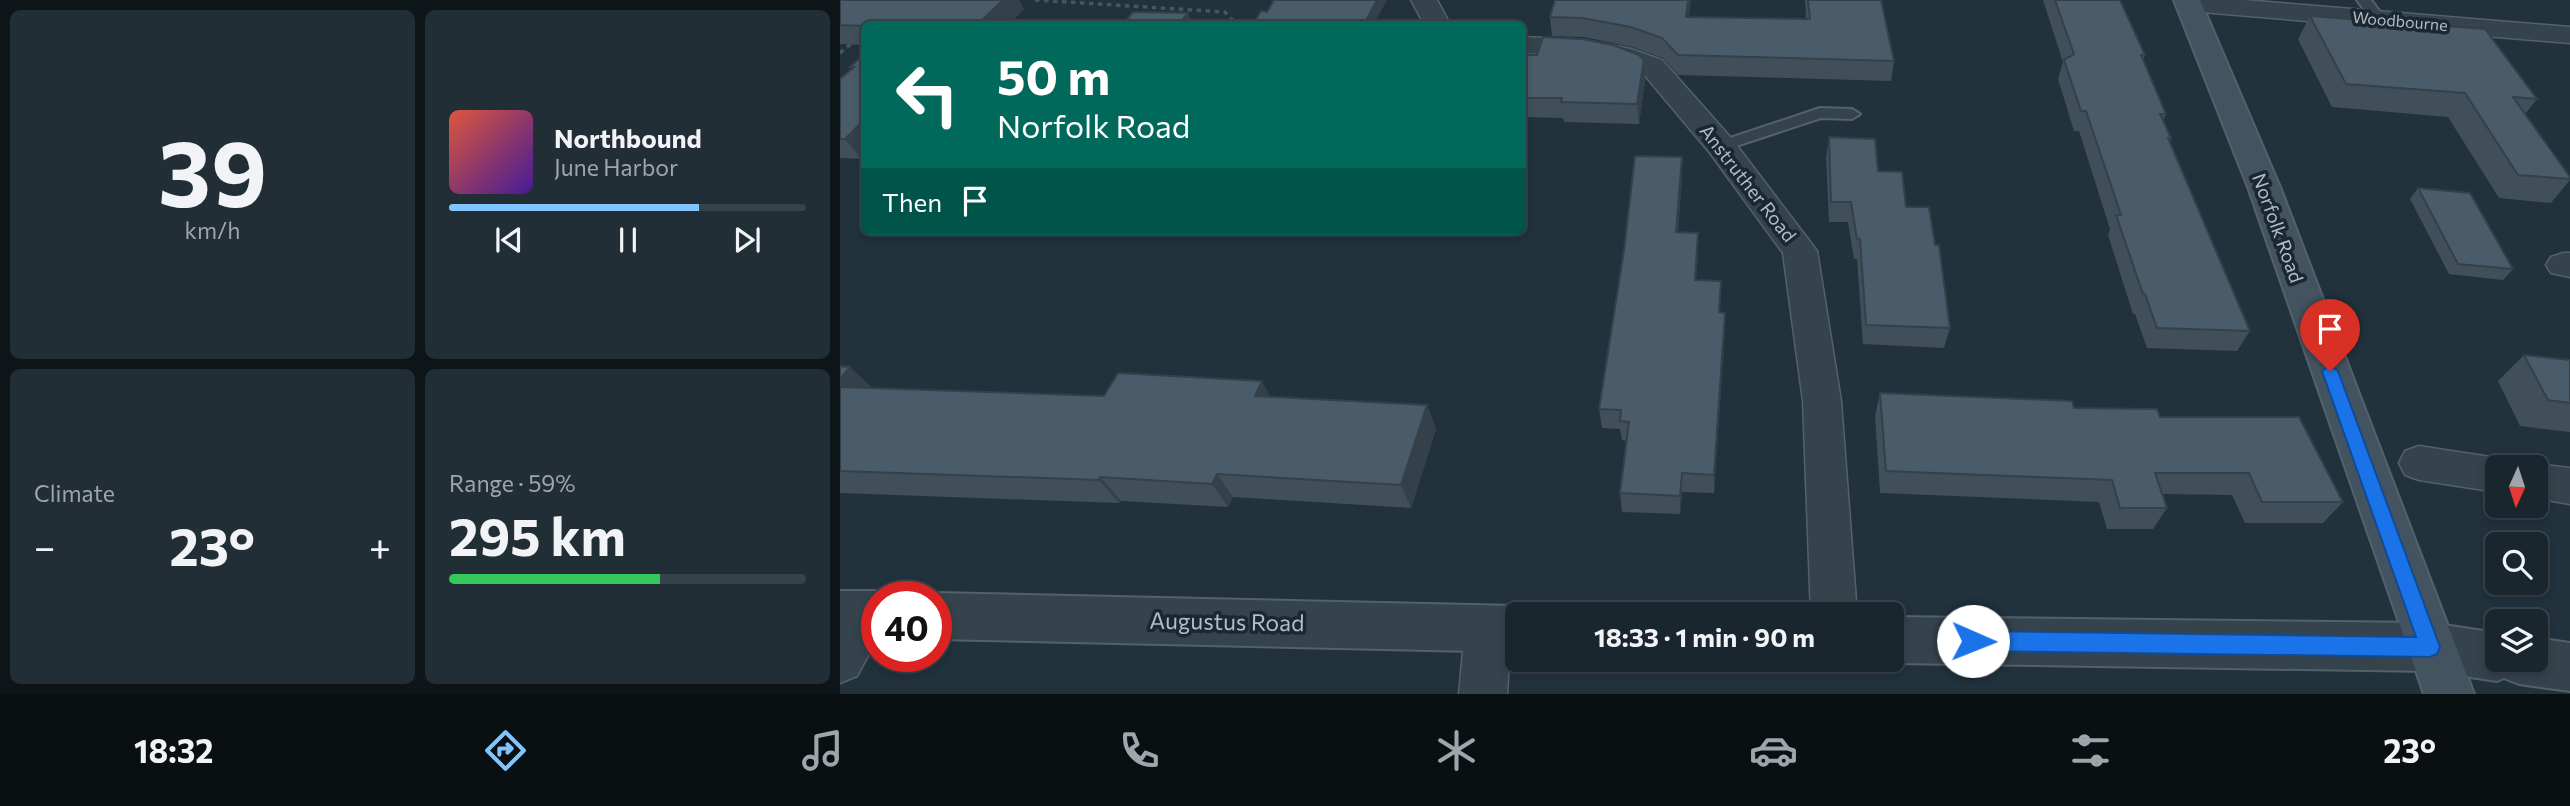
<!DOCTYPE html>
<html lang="en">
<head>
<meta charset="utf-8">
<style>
  body { margin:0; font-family:Commissioner,sans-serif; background:#222e36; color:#f1f3f6; height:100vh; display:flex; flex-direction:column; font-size:26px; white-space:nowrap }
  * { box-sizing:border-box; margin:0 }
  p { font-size:23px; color:#9fa5aa }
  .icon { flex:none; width:38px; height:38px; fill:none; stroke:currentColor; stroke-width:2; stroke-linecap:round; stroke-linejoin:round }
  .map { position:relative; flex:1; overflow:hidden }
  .panel { display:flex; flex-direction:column; gap:10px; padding:10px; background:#0e1519; width:840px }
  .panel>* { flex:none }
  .top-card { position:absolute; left:21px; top:21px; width:665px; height:214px; border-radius:10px; box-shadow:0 4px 10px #0003,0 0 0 2px #37434a; background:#00695c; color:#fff; overflow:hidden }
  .needle { width:46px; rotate:183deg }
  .fabs { position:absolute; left:1645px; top:455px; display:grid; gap:14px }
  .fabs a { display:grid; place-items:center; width:63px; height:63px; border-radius:10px; background:#19262e; box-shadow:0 4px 10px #0003,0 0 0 2px #37434a; font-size:35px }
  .speed { position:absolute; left:21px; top:581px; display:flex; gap:14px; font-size:35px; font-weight:700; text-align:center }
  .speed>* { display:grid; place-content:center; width:91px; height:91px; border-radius:50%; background:#19262e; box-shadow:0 4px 10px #0003,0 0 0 2px #37434a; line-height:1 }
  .speed .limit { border:10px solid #d22; background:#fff; color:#111 }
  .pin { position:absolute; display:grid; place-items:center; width:60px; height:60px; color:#fff; margin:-72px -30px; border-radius:50% 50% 50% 0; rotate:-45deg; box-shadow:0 0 7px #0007 }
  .pin .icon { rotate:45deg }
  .me { position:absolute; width:77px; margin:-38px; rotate:91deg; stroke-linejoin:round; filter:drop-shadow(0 0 5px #0008) }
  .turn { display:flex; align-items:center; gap:24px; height:147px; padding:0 21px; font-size:32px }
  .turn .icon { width:91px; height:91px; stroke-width:2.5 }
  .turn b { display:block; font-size:49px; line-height:60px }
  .then { display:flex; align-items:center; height:66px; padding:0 21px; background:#0003; gap:14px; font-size:26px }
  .big { font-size:52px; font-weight:700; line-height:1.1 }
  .panel .card { flex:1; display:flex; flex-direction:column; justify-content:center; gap:10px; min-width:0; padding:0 24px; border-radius:10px; background:#222e36 }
  .panel .dial { align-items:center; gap:0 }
  .dial b { font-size:91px; line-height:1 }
  .song { display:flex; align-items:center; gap:21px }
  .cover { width:84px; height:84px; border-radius:10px; background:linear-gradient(135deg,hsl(10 70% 55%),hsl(260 70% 35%)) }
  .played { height:7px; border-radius:4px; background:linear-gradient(90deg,#80c5fe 70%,#37434a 70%) }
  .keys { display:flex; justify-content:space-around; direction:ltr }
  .heat { display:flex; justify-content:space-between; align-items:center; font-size:38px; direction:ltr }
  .charge { height:10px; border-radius:5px; background:linear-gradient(90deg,#34c759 59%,#37434a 0) }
  .panel .tiles { flex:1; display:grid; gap:10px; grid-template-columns:repeat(2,1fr) }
  .trip { position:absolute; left:665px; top:602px; width:399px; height:70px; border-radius:10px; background:#19262e; box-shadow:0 4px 10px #0003,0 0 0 2px #37434a; font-weight:700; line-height:70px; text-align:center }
  .menu { display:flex; height:112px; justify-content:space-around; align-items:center; background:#0a0f12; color:#9fa5aa }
  .menu .icon { width:49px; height:49px }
  .menu .current { color:#80c5fe }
  .menu b { font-size:32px; color:#f1f3f6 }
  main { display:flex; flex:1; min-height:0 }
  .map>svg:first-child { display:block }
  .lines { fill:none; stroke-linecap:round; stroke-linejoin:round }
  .service-casing { stroke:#53616b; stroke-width:4 }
  .minor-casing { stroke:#53616b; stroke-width:3 }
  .tertiary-casing { stroke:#53616b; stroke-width:4 }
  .secondary-casing { stroke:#53616b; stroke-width:4 }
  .path { stroke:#415a59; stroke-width:3.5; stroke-dasharray:4.5 4.5; stroke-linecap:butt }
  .service { fill:#35434d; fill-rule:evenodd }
  .minor { fill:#35434d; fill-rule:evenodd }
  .tertiary { fill:#35434d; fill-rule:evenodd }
  .secondary { fill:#435360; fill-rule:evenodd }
  .wall { fill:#404f5a }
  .shaded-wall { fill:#34404a }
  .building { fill:#4a5c69; stroke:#34404a; stroke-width:2 }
  .route { fill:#1a73e8; stroke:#114b97; stroke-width:2 }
  .labels { text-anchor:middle; stroke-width:7; stroke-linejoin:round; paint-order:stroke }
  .far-street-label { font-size:16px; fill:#b1bec9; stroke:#1b2832 }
  .street-label { font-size:19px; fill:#b1bec9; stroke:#1b2832 }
  .near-street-label { font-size:23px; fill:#b1bec9; stroke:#1b2832 }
</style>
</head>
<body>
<main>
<section class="panel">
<div class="tiles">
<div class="card dial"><b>39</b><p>km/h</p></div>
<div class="card">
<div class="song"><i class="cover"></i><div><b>Northbound</b><p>June Harbor</p></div></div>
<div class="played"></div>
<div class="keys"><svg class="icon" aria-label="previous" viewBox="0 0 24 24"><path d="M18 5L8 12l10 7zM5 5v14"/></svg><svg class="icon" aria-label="pause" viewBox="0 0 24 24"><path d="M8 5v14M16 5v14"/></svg><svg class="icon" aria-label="next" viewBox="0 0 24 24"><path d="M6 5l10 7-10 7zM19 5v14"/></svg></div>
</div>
<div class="card"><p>Climate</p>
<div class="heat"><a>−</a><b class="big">23°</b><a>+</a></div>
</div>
<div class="card"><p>Range · 59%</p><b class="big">295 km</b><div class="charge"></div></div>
</div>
</section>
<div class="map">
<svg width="1730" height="694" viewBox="0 0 1730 694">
  <rect width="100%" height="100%" fill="#21323d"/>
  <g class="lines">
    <g class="service-casing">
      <path id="service" d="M 1517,0 L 1531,0 L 1545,19 L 1543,22 L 1533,22 Z
        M 980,108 L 1012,109 L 1020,114 L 1012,119 L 981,118 L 881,151 L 873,146 L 875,143 Z"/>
    </g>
    <g class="minor-casing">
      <path id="minor" d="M 571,0 L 597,0 L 610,24 L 584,24 Z
        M 1338,0 L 1404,0 L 1730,27 L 1730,43 L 1349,11 L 1340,8 L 1336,3 Z
        M 682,37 L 744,40 L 791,49 L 822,60 L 892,139 L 977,251 L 1001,401 L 1017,614 L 971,614 L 963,401 L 943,253 L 870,153 L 802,72 L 775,62 L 744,56 L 682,53 Z
        M 1723,253 L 1730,253 L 1730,277 L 1711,273 L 1706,265 L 1711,257 Z
        M 1579,446 L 1657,458 L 1672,463 L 1674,467 L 1657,467 L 1657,492 L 1579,480 L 1565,475 L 1559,463 L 1565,451 Z
        M 1696,464 L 1730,468 L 1730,504 L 1696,498 L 1696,467 L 1685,467 Z
        M 26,593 L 37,597 L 37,639 L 17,676 L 0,683 L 0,615 L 10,599 Z
        M 648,607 L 664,613 L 671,629 L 667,694 L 619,694 L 625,629 L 632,613 Z"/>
    </g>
    <g class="tertiary-casing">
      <path id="tertiary" d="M 0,591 L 37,591 L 51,597 L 37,597 L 37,636 L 0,635 Z
        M 96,593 L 677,606 L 695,614 L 677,614 L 677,652 L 96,639 L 96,597 L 87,597 Z
        M 1052,617 L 1590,623 L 1657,633 L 1657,660 L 1696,660 L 1696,638 L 1730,643 L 1730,691 L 1679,684 L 1664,678 L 1657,681 L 1590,671 L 1052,663 L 1043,660 L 1052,660 Z"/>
    </g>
    <g class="secondary-casing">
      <path id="secondary" d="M 1334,0 L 1360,0 L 1440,187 L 1634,694 L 1584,694 L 1408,187 Z"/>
    </g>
    <path class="path" d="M 195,0 L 385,12 L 396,24
      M 0,53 L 13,42"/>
    <use href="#service" class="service"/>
    <use href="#minor" class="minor"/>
    <use href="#tertiary" class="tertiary"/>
    <use href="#secondary" class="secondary"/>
  </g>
  <path class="wall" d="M 0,0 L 179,0 L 184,9 L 169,24 L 24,24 L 24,45 L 0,44 Z
    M 965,0 L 1041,0 L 1054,61 L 1051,81 L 838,75 L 823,58 L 792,47 L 744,37 L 712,36 L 710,17 L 849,17 L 966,19 Z
    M 1203,0 L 1280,0 L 1305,55 L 1303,60 L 1326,114 L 1323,121 L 1331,138 L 1330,141 L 1410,331 L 1397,351 L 1307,348 L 1295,314 L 1293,314 L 1268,235 L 1270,229 L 1239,131 L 1234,131 L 1218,79 L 1223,62 Z
    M 1470,16 L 1697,99 L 1685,114 L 1730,177 L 1730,180 L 1711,203 L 1659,198 L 1608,117 L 1492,107 L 1458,39 Z
    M 24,54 L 24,156 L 22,159 L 0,158 L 0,79 L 12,69 L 10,67 Z
    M 682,55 L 804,60 L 805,80 L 799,124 L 724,122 L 723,118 L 682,117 Z
    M 989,137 L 1038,171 L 1095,245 L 1110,328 L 1104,348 L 1023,344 L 1017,259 L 1014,259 L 1008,222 L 989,222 L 986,157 Z
    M 842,157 L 842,177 L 838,232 L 858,233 L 856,280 L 880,312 L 885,313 L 874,493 L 842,492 L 840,514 L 782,512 L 780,493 L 787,441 L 782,440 L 780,429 L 762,428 L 759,409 Z
    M 1578,188 L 1673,269 L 1663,280 L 1609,274 L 1570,199 Z
    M 1684,355 L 1730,360 L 1730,432 L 1680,426 L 1658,381 Z
    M 0,366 L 32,388 L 264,396 L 430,397 L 587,405 L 596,429 L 571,508 L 393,497 L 388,507 L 281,501 L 279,503 L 0,493 Z
    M 1040,393 L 1234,408 L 1320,417 L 1503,502 L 1483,523 L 1405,523 L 1392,495 L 1322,494 L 1327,508 L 1313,529 L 1267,529 L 1259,502 L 1040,493 L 1035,416 Z"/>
  <path class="shaded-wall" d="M 163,0 L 179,0 L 184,9 L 169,24 L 138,24 Z
    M 537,0 L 547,0 L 534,24 L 524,24 Z
    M 848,0 L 851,0 L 846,36 L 846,17 Z
    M 348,13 L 353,23 L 352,24 L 339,24 Z
    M 804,60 L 805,80 L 799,124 L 797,104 Z
    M 24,120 L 24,156 L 22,159 L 5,139 Z
    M 842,157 L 842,177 L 836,252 L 836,232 Z
    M 858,233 L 858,253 L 855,300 L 855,280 Z
    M 885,313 L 885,332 L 874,493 L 874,475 Z
    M 10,367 L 36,391 L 0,392 L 0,379 Z
    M 422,381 L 435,406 L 415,396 Z
    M 587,405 L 596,429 L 571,508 L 561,485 Z
    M 842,473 L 842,492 L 840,514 L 840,496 Z
    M 377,474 L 393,497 L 388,507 L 372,484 Z
    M 260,477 L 281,501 L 279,503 L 259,480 Z"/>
  <path class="building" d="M 0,0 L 163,0 L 138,24 L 24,24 L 24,26 L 0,25 Z
    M 434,0 L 537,0 L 524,24 L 413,24 L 421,11 L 427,12 Z
    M 715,0 L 848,0 L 846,17 L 962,19 L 970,19 L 968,0 L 1041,0 L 1054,61 L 838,55 L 822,38 L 791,27 L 742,18 L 710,17 Z
    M 1215,0 L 1280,0 L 1305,55 L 1301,55 L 1326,114 L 1320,114 L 1331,138 L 1328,138 L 1410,331 L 1317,328 L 1305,294 L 1303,294 L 1276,215 L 1281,215 L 1246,111 L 1241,111 L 1224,60 L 1234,54 Z
    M 293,12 L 348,13 L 339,24 L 283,24 Z
    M 1470,16 L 1645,29 L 1697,99 L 1673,97 L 1730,177 L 1730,179 L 1678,175 L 1625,93 L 1506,84 Z
    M 703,37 L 742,39 L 773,45 L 799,55 L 804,60 L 797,104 L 721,102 L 722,98 L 682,98 L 682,55 L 697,55 Z
    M 24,54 L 24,120 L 5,139 L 0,139 L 0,79 L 14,67 L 10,67 Z
    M 989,137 L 1035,139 L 1038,171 L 1062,172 L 1066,207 L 1089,207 L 1095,245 L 1099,245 L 1110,328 L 1026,325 L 1020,239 L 1017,239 L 1011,202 L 991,202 Z
    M 795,156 L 842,157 L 836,232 L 858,233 L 855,280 L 881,281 L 879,312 L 885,313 L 874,475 L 842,473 L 840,496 L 780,493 L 789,422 L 780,421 L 781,410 L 759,409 L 784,250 Z
    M 1578,188 L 1630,193 L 1673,269 L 1618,264 Z
    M 1684,355 L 1730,360 L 1730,403 L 1708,400 Z
    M 0,366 L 10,367 L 0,379 Z
    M 278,373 L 422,381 L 415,396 L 587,405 L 561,485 L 377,474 L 372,484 L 260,477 L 259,480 L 0,471 L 0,387 L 264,396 Z
    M 1040,393 L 1232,401 L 1234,408 L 1317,409 L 1320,417 L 1459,417 L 1503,502 L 1422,502 L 1409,473 L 1315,473 L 1327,508 L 1280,508 L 1272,480 L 1046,471 Z"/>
  <path class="route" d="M 1490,365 L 1498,371 L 1600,647 L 1597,654 L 1590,657 L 1133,651 L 1126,648 L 1123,641 L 1126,634 L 1133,631 L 1576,637 L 1482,371 Z"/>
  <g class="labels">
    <g class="far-street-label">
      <text transform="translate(1560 21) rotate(5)" y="6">Woodbourne</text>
    </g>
    <g class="street-label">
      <text transform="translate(908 183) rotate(52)" y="7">Anstruther Road</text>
      <text transform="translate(1438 228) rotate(70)" y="7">Norfolk Road</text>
    </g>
    <g class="near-street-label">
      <text transform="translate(387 622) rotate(1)" y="8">Augustus Road</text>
    </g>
  </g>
</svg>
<div class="fabs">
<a><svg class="needle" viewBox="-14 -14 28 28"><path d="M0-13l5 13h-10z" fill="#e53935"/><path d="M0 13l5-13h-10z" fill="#9fa5aa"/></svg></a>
<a><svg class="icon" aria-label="search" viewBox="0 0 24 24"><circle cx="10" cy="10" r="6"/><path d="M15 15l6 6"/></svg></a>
<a><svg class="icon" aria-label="layers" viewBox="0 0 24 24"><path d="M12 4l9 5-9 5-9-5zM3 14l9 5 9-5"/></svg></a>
</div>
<div class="speed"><div class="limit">40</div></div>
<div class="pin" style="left:1490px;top:371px;background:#d93025"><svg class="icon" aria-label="arrive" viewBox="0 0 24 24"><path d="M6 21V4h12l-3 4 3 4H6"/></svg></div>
<svg class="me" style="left:1133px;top:641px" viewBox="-20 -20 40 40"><circle r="19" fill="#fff"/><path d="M0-13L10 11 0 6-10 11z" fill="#1a73e8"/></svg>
<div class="trip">18:33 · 1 min · 90 m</div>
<div class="top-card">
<div class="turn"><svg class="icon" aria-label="left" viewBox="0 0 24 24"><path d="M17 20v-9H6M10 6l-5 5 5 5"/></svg><div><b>50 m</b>Norfolk Road</div></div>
<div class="then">Then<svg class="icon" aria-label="arrive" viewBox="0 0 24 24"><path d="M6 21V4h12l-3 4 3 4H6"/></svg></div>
</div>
</div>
</main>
<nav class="menu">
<b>18:32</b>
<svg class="icon current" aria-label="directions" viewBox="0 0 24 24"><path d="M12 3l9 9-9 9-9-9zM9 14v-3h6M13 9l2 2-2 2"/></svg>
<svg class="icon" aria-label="music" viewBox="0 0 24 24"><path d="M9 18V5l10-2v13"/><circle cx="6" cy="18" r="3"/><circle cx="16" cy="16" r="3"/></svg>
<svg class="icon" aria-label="phone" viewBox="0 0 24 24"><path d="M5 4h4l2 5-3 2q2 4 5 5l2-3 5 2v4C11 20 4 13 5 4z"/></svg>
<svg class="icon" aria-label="climate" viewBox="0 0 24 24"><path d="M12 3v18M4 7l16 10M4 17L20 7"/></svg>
<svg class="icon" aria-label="car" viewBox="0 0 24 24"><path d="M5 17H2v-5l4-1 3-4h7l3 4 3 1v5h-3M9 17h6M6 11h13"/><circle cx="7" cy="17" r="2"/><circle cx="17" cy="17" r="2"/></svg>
<svg class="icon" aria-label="filters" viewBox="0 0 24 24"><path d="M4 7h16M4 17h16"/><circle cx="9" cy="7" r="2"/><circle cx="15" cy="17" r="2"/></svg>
<b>23°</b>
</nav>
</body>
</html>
